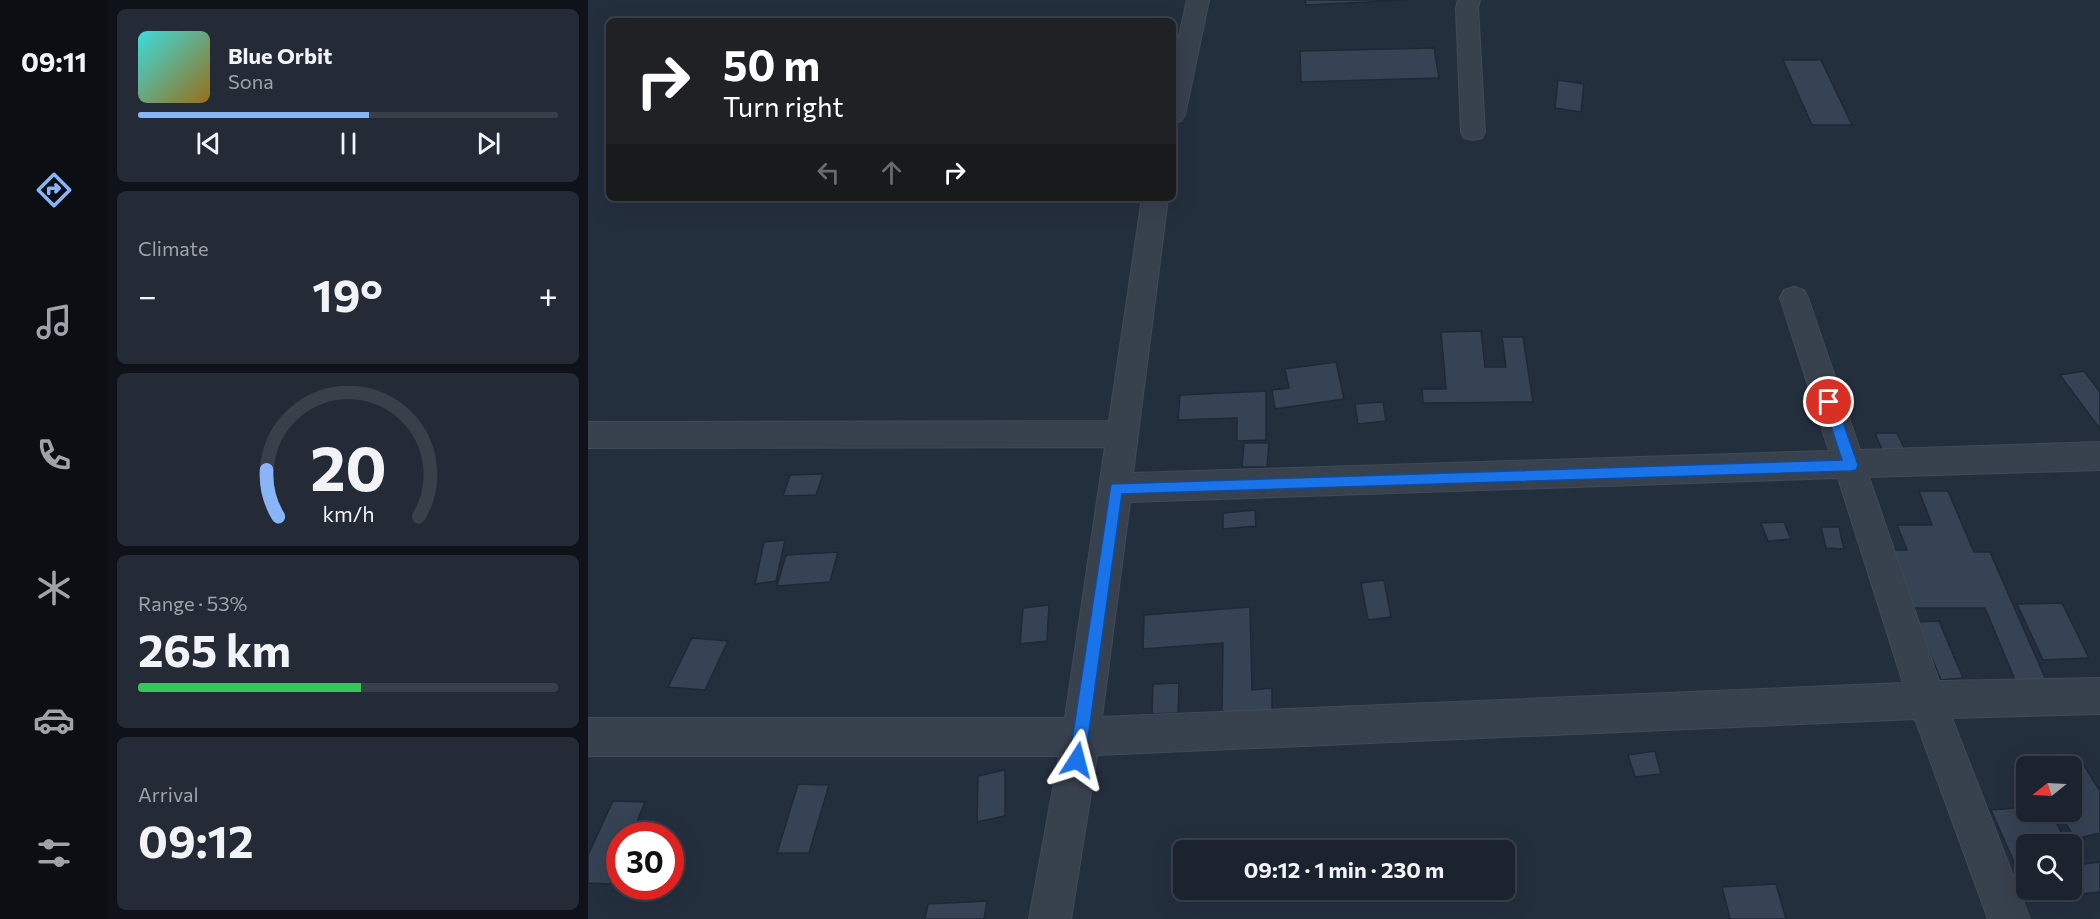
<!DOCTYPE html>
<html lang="en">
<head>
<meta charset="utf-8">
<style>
  body { margin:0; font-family:Commissioner,sans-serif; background:#242b36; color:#f1f3f6; height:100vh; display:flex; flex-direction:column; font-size:22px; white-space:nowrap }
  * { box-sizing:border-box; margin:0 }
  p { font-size:20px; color:#a0a4aa }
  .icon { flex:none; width:33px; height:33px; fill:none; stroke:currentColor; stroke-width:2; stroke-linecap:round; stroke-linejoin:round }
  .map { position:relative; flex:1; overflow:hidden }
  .details { display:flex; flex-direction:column; gap:9px; padding:9px; background:#0f1319; width:480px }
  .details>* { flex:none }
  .top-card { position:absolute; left:18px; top:18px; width:570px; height:183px; border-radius:9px; box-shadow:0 6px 24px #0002,0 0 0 2px #39404a; background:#202124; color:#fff; overflow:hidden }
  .needle { width:39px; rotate:252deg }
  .controls { position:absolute; left:1428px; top:756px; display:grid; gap:12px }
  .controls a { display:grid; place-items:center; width:66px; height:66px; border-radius:9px; background:#1b232e; box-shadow:0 6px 24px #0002,0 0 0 2px #39404a; font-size:30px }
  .speed { position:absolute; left:18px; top:822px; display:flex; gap:12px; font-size:30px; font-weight:700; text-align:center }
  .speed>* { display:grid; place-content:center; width:78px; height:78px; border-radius:50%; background:#1b232e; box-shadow:0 6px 24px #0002,0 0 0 2px #39404a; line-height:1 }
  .speed .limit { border:9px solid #d22; background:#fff; color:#111 }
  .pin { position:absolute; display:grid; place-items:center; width:51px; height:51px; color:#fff; margin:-26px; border:3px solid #fff; border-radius:50%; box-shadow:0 2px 6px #0007 }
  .me { position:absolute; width:66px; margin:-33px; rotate:9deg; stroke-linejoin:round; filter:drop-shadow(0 0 4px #0008) }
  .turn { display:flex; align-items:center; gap:21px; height:126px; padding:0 18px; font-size:27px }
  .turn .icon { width:78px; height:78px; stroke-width:2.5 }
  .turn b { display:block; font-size:42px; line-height:51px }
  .lanes { display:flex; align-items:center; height:57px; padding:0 18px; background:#0003; justify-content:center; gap:30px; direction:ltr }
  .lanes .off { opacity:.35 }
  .big { font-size:45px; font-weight:700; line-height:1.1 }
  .details .card { flex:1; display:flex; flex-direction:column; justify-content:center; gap:9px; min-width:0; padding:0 21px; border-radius:9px; background:#242b36 }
  .details .dial { align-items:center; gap:0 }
  .dial svg { height:156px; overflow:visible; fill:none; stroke:#39404a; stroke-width:7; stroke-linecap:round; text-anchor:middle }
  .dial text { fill:#f1f3f6; stroke:none }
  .song { display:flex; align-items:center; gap:18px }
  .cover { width:72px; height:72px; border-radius:9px; background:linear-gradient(135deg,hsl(180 70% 55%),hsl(40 70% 35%)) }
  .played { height:6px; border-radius:3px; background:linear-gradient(90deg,#8ab4f8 55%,#39404a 55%) }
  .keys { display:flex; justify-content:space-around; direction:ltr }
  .heat { display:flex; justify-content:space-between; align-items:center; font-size:33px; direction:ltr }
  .charge { height:9px; border-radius:4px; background:linear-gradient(90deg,#34c759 53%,#39404a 0) }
  .trip { position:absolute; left:585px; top:840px; width:342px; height:60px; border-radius:9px; background:#1b232e; box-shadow:0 6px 24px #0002,0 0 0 2px #39404a; font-weight:700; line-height:60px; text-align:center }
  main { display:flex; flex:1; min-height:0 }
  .tab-bar { display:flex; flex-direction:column; width:108px; justify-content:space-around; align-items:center; background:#0b0e12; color:#a0a4aa }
  .tab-bar .icon { width:42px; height:42px }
  .tab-bar .active { color:#8ab4f8 }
  .tab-bar b { font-size:27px; color:#f1f3f6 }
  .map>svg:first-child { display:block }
  .building { fill:#364354; stroke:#1f2835; stroke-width:1.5 }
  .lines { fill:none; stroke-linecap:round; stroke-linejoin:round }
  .minor-casing { stroke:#414a57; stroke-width:2 }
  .minor { fill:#38414e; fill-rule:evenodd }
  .route { fill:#1a73e8; stroke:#114b97; stroke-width:1.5 }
</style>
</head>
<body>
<main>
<nav class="tab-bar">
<b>09:11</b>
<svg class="icon active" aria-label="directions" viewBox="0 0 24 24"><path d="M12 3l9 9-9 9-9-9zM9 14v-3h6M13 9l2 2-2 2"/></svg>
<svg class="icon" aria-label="music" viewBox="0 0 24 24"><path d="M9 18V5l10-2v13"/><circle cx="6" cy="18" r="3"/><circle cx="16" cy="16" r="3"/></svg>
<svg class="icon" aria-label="phone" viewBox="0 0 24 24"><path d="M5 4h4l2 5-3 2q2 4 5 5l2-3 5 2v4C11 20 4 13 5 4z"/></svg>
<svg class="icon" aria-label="climate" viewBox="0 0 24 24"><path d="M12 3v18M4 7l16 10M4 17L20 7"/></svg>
<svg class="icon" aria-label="car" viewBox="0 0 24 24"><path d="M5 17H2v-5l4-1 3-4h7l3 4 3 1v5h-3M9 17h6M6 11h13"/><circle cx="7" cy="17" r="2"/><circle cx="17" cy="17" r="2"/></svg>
<svg class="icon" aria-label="filters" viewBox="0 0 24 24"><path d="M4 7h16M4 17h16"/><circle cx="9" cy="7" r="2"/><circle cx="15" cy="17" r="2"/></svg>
</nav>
<section class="details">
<div class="card">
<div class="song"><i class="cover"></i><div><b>Blue Orbit</b><p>Sona</p></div></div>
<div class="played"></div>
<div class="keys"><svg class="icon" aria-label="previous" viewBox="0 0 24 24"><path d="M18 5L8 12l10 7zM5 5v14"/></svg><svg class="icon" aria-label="pause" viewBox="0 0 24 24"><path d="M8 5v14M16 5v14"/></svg><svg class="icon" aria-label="next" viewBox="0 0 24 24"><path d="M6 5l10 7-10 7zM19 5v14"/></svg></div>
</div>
<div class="card"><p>Climate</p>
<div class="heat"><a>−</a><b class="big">19°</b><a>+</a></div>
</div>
<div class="card dial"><svg viewBox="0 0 100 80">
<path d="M14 69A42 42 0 1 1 86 69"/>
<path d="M14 69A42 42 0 0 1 8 45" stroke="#8ab4f8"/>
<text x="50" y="56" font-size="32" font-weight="700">20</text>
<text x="50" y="72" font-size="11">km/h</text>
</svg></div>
<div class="card"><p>Range · 53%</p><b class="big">265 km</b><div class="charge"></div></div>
<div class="card"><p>Arrival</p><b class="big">09:12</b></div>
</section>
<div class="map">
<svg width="1512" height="919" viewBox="0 0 1512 919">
  <rect width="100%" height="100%" fill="#242f3e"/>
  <path class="building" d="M 717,0 L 821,0 L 718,5 Z
    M 846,48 L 851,78 L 713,82 L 712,51 Z
    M 1195,60 L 1233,60 L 1264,125 L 1224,125 Z
    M 970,80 L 996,84 L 993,112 L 967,108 Z
    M 893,331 L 897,367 L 918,367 L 914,337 L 935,337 L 945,402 L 835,403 L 834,389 L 858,389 L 853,332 Z
    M 748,362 L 756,399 L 687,409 L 684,390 L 701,388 L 697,369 Z
    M 1496,371 L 1512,392 L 1512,429 L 1472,375 Z
    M 678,391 L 678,440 L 649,441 L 649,418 L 590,420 L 592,395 Z
    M 795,402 L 798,421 L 770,424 L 767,404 Z
    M 1287,433 L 1309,433 L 1318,452 L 1295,452 Z
    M 656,443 L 681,443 L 679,467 L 654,467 Z
    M 235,474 L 228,495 L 195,496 L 202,475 Z
    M 1331,491 L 1360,491 L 1386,552 L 1402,552 L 1458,680 L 1427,680 L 1397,608 L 1325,608 L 1303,550 L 1319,550 L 1309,525 L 1344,525 Z
    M 667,510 L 668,526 L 635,529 L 635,513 Z
    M 1196,522 L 1203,539 L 1180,541 L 1173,523 Z
    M 1233,527 L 1251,527 L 1256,549 L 1238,548 Z
    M 197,540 L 188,581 L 167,584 L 176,542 Z
    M 250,552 L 242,582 L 189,586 L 198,555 Z
    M 796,580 L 803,617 L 780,620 L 773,583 Z
    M 1474,603 L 1501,658 L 1455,660 L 1429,604 Z
    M 461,605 L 459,641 L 432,644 L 435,608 Z
    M 662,607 L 664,690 L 684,688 L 684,711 L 634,714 L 635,643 L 555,649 L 556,615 Z
    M 1351,621 L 1375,678 L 1353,680 L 1329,622 Z
    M 104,638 L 140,641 L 117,690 L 80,687 Z
    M 591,683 L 590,713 L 564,714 L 565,684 Z
    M 1067,751 L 1073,774 L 1047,777 L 1040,755 Z
    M 1488,753 L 1512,791 L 1512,833 L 1487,839 L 1471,812 L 1484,812 L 1484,766 L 1445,766 L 1443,763 Z
    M 417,770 L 417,816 L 389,822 L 390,776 Z
    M 210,784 L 241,785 L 221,853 L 189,853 Z
    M 25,801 L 57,802 L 43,836 L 32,836 L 32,861 L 22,884 L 0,883 L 0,855 Z
    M 1438,807 L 1438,812 L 1463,812 L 1479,844 L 1438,844 L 1438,889 L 1403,810 Z
    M 1484,854 L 1489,865 L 1512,862 L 1512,892 L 1443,899 L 1439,890 L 1484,890 Z
    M 1188,884 L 1198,919 L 1142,919 L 1134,887 Z
    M 399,901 L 396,919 L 337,919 L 340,904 Z"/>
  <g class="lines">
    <g class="minor-casing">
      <path id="minor" d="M 599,0 L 621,0 L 597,115 L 593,121 L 585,123 L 585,63 Z
        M 870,0 L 892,0 L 890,8 L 897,132 L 894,138 L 885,140 L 876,138 L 873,132 L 868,8 Z
        M 554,198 L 580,198 L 545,473 L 1241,451 L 1192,298 L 1196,290 L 1206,287 L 1216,290 L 1220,298 L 1272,450 L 1512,442 L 1512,470 L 1281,477 L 1351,681 L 1512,678 L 1512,714 L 1364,718 L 1442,919 L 1400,919 L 1327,719 L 509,755 L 483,919 L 441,919 L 471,756 L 0,756 L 0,718 L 477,718 L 517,447 L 0,448 L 0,422 L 521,421 ZM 1250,478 L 1315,683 L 514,717 L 542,502 Z"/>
    </g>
    <use href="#minor" class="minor"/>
  </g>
  <path class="route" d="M 1241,397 L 1248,402 L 1270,465 L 1268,470 L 1263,471 L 534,494 L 497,760 L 495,766 L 489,768 L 483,766 L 481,760 L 523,484 L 1254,460 L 1235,402 Z"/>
</svg>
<div class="controls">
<a><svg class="needle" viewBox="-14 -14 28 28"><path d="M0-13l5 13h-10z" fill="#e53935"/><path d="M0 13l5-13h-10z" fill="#a0a4aa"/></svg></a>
<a><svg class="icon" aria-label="search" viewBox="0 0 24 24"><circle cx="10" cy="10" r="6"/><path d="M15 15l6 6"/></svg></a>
</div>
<div class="speed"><div class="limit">30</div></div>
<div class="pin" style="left:1241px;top:402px;background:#d93025"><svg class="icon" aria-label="arrive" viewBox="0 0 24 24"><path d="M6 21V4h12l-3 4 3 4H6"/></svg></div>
<svg class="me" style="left:489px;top:760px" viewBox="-20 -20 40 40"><path d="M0-17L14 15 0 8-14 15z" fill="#1a73e8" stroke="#fff" stroke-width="4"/></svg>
<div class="trip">09:12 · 1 min · 230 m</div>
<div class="top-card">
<div class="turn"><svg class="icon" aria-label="right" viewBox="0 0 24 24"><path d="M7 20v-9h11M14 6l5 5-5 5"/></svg><div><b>50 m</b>Turn right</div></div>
<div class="lanes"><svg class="icon off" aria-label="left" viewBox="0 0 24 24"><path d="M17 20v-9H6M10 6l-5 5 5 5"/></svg><svg class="icon off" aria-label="ahead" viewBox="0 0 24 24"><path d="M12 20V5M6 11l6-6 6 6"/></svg><svg class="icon" aria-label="right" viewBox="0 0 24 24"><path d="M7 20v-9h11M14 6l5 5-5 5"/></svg></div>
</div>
</div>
</main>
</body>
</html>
